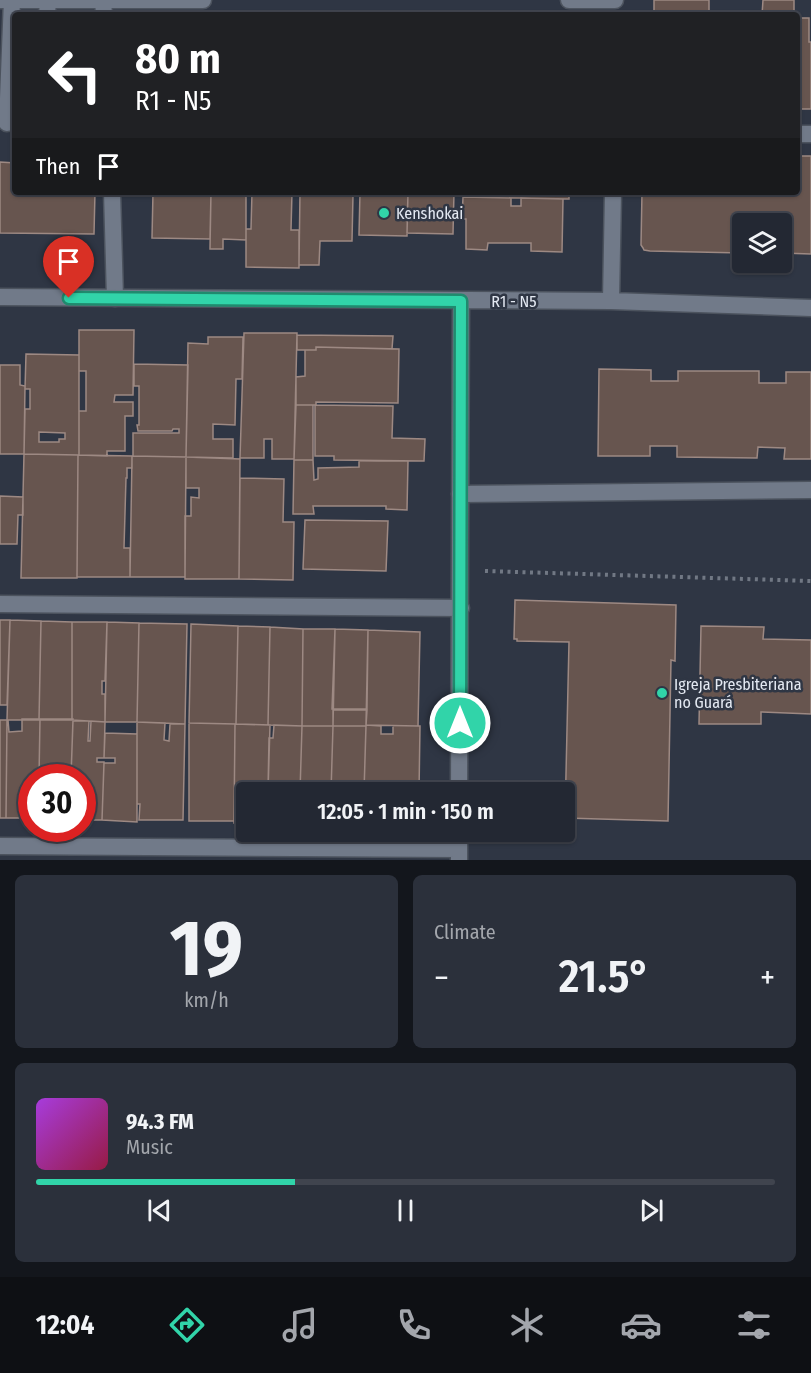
<!DOCTYPE html>
<html lang="en">
<head>
<meta charset="utf-8">
<style>
  body { margin:0; font-family:"Fira Sans Condensed",sans-serif; background:#2b303b; color:#f1f3f6; height:100vh; display:flex; flex-direction:column; font-size:22px; white-space:nowrap }
  * { box-sizing:border-box; margin:0 }
  p { font-size:20px; color:#a3a6ac }
  .icon { flex:none; width:33px; height:33px; fill:none; stroke:currentColor; stroke-width:2; stroke-linecap:round; stroke-linejoin:round }
  .map { position:relative; height:860px; overflow:hidden }
  .panel { display:flex; flex-direction:column; gap:15px; padding:15px; background:#13161c; flex:1 }
  .panel>* { flex:none }
  .banner { position:absolute; left:12px; top:12px; width:788px; height:183px; border-radius:6px; box-shadow:0 2px 4px #0004,0 0 0 2px #40444e; background:#202124; color:#fff; overflow:hidden }
  .fabs { position:absolute; left:732px; top:213px; display:grid; gap:12px }
  .fabs a { display:grid; place-items:center; width:60px; height:60px; border-radius:6px; background:#232833; box-shadow:0 2px 4px #0004,0 0 0 2px #40444e; font-size:30px }
  .speed { position:absolute; left:18px; top:764px; display:flex; gap:12px; font-size:30px; font-weight:700; text-align:center }
  .speed>* { display:grid; place-content:center; width:78px; height:78px; border-radius:50%; background:#232833; box-shadow:0 2px 4px #0004,0 0 0 2px #40444e; line-height:1 }
  .speed .limit { border:9px solid #d22; background:#fff; color:#111 }
  .pin { position:absolute; display:grid; place-items:center; width:51px; height:51px; color:#fff; margin:-62px -26px; border-radius:50% 50% 50% 0; rotate:-45deg; box-shadow:0 0 6px #0007 }
  .pin .icon { rotate:45deg }
  .me { position:absolute; width:66px; margin:-33px; rotate:0deg; stroke-linejoin:round; filter:drop-shadow(0 0 4px #0008) }
  .turn { display:flex; align-items:center; gap:21px; height:126px; padding:0 24px; font-size:27px }
  .turn .icon { width:78px; height:78px; stroke-width:2.5 }
  .turn b { display:block; font-size:42px; line-height:51px }
  .then { display:flex; align-items:center; height:57px; padding:0 24px; background:#0003; gap:12px; font-size:22px }
  .big { font-size:45px; font-weight:600; line-height:1.1 }
  .panel .tile { flex:1; display:flex; flex-direction:column; justify-content:center; gap:9px; min-width:0; padding:0 21px; border-radius:9px; background:#2b303b }
  .panel .dial { align-items:center; gap:0 }
  .dial b { font-size:78px; line-height:1 }
  .song { display:flex; align-items:center; gap:18px }
  .cover { width:72px; height:72px; border-radius:9px; background:linear-gradient(135deg,hsl(280 70% 55%),hsl(340 70% 35%)) }
  .played { height:6px; border-radius:3px; background:linear-gradient(90deg,#31d4a9 35%,#40444e 35%) }
  .keys { display:flex; justify-content:space-around; direction:ltr }
  .heat { display:flex; justify-content:space-between; align-items:center; font-size:33px; direction:ltr }
  .panel .tiles { flex:1; display:grid; gap:15px; grid-template-columns:1fr 1fr }
  .tile:last-child { grid-column:span 2 }
  .trip { position:absolute; left:236px; top:782px; width:339px; height:60px; border-radius:6px; background:#232833; box-shadow:0 2px 4px #0004,0 0 0 2px #40444e; font-weight:600; line-height:60px; text-align:center }
  .tabs { display:flex; height:96px; justify-content:space-around; align-items:center; background:#0e1014; color:#a3a6ac }
  .tabs .icon { width:42px; height:42px }
  .tabs .on { color:#31d4a9 }
  .tabs b { font-size:27px; color:#f1f3f6 }
  .map>svg:first-child { display:block }
  .building { fill:#67554f; stroke:#9d8983; stroke-width:1.5; fill-rule:evenodd }
  .lines { fill:none; stroke-linecap:round; stroke-linejoin:round }
  .service-casing { stroke:#4c535e; stroke-width:19 }
  .minor-casing { stroke:#4c535e; stroke-width:19 }
  .path { stroke:#717884; stroke-width:4; stroke-dasharray:3 4.5; stroke-linecap:butt }
  .service { stroke:#717a89; stroke-width:16 }
  .minor { stroke:#717a89; stroke-width:16 }
  .route-casing { stroke:#208a6e; stroke-width:15 }
  .route { stroke:#31d4a9; stroke-width:10 }
  .poi-dot { fill:#31d4a9; stroke:#2f3644; stroke-width:2 }
  .labels { text-anchor:middle; stroke-width:5; stroke-linejoin:round; paint-order:stroke }
  .poi-label { font-size:16px; fill:#e4e9f2; stroke:#2f3644; text-anchor:start }
  .street-label { font-size:16px; fill:#e4e9f2; stroke:#2f3644 }
</style>
</head>
<body>
<div class="map">
<svg width="811" height="860" viewBox="0 0 811 860">
  <rect width="100%" height="100%" fill="#2f3644"/>
  <path class="building" d="M 654,0 L 709,0 L 709,15 L 654,15 Z
    M 763,0 L 794,0 L 794,15 L 762,15 Z
    M 796,18 L 809,18 L 809,42 L 811,42 L 811,109 L 796,109 Z
    M 796,156 L 811,156 L 811,254 L 782,253 L 782,224 L 742,224 L 742,253 L 650,251 L 644,250 L 643,248 L 641,245 L 642,192 L 796,192 Z
    M 0,162 L 15,163 L 15,192 L 95,192 L 94,234 L 0,233 Z
    M 153,192 L 211,192 L 210,239 L 152,238 Z
    M 211,192 L 246,192 L 246,240 L 223,239 L 223,249 L 210,249 Z
    M 252,192 L 292,192 L 291,230 L 299,230 L 299,268 L 246,267 L 246,229 L 251,229 Z
    M 300,192 L 349,192 L 349,195 L 353,195 L 352,241 L 320,241 L 319,265 L 299,265 Z
    M 360,192 L 408,192 L 407,236 L 359,235 Z
    M 408,192 L 454,192 L 453,234 L 407,233 Z
    M 463,192 L 569,192 L 569,199 L 463,197 Z
    M 463,197 L 511,198 L 511,206 L 521,206 L 521,198 L 563,199 L 562,252 L 531,251 L 531,243 L 488,243 L 487,250 L 466,249 L 466,219 L 462,219 Z
    M 79,330 L 134,330 L 133,395 L 115,395 L 114,402 L 133,402 L 133,416 L 125,416 L 125,451 L 107,451 L 107,456 L 79,455 L 79,411 L 86,411 L 86,371 L 79,371 Z
    M 244,333 L 297,333 L 294,459 L 272,459 L 272,439 L 264,439 L 264,458 L 240,458 Z
    M 297,335 L 393,336 L 392,349 L 316,347 L 316,350 L 297,350 Z
    M 208,337 L 243,337 L 242,379 L 236,379 L 235,425 L 213,424 L 213,439 L 233,439 L 233,458 L 186,457 L 188,343 L 208,344 Z
    M 316,347 L 399,349 L 398,403 L 316,402 L 316,405 L 296,405 L 296,377 L 305,376 L 305,350 L 316,350 Z
    M 26,354 L 79,355 L 79,455 L 24,454 L 25,409 L 30,409 L 30,389 L 25,389 ZM 39,432 L 65,433 L 65,439 L 59,439 L 59,442 L 39,442 Z
    M 134,364 L 188,365 L 186,457 L 133,456 L 133,433 L 179,433 L 179,429 L 173,429 L 172,431 L 138,431 L 137,425 L 139,425 L 139,386 L 134,386 Z
    M 0,365 L 20,365 L 20,385 L 25,386 L 24,454 L 0,454 Z
    M 599,369 L 651,370 L 651,381 L 678,381 L 678,371 L 759,371 L 759,383 L 786,383 L 786,372 L 811,372 L 811,459 L 784,459 L 785,448 L 758,447 L 757,458 L 677,457 L 677,446 L 650,446 L 650,456 L 598,456 Z
    M 296,405 L 313,405 L 313,460 L 294,460 Z
    M 315,405 L 393,406 L 392,438 L 425,439 L 424,461 L 334,460 L 334,456 L 315,456 Z
    M 24,454 L 78,455 L 77,578 L 21,578 Z
    M 78,455 L 132,456 L 132,468 L 127,468 L 127,478 L 126,478 L 124,548 L 130,548 L 130,577 L 77,577 Z
    M 132,456 L 186,457 L 185,577 L 130,577 Z
    M 186,457 L 240,459 L 239,579 L 185,579 L 185,516 L 191,516 L 191,497 L 199,498 L 199,488 L 186,488 Z
    M 294,460 L 313,460 L 314,480 L 318,479 L 318,468 L 359,467 L 359,461 L 408,461 L 407,510 L 386,509 L 386,506 L 313,506 L 314,514 L 293,514 Z
    M 240,478 L 284,479 L 283,522 L 294,522 L 293,580 L 239,579 Z
    M 0,496 L 23,497 L 23,515 L 18,515 L 17,544 L 0,544 Z
    M 305,520 L 388,521 L 386,571 L 303,569 Z
    M 515,600 L 676,605 L 675,661 L 671,660 L 668,821 L 565,818 L 569,642 L 517,641 L 517,639 L 514,639 Z
    M 0,620 L 10,620 L 7,705 L 0,705 Z
    M 10,620 L 41,621 L 39,720 L 7,720 Z
    M 41,621 L 72,622 L 72,720 L 39,720 Z
    M 72,622 L 107,622 L 105,681 L 102,681 L 102,694 L 105,694 L 105,722 L 72,720 Z
    M 107,622 L 139,623 L 137,722 L 105,722 Z
    M 139,623 L 187,624 L 185,724 L 137,722 Z
    M 191,624 L 238,626 L 236,724 L 189,723 Z
    M 238,626 L 270,627 L 268,725 L 236,724 Z
    M 701,626 L 764,627 L 763,639 L 811,640 L 811,714 L 761,712 L 761,724 L 699,724 Z
    M 270,627 L 303,629 L 302,726 L 268,725 Z
    M 303,629 L 335,629 L 333,726 L 302,726 Z
    M 335,629 L 368,630 L 367,709 L 332,709 Z
    M 368,630 L 420,632 L 418,726 L 366,725 Z
    M 333,710 L 367,710 L 366,726 L 333,726 Z
    M 22,719 L 40,719 L 39,777 L 32,777 L 32,818 L 6,818 L 7,720 L 8,720 L 9,732 L 22,731 Z
    M 40,719 L 73,719 L 71,777 L 39,777 Z
    M 0,720 L 7,720 L 6,818 L 0,818 Z
    M 73,721 L 89,721 L 88,741 L 90,741 L 91,721 L 105,722 L 104,758 L 97,758 L 97,762 L 104,762 L 102,820 L 82,820 L 82,777 L 71,777 Z
    M 137,722 L 165,723 L 164,740 L 169,741 L 170,724 L 185,724 L 183,820 L 139,820 L 140,804 L 137,804 Z
    M 189,723 L 235,724 L 234,821 L 189,821 Z
    M 235,724 L 270,725 L 268,792 L 246,792 L 246,824 L 234,823 Z
    M 274,725 L 302,726 L 300,792 L 268,792 L 269,738 L 273,738 Z
    M 366,725 L 381,726 L 381,734 L 393,734 L 393,726 L 420,726 L 419,792 L 364,792 Z
    M 302,726 L 333,726 L 331,792 L 300,792 Z
    M 333,726 L 366,726 L 364,792 L 331,792 Z
    M 105,733 L 137,734 L 137,822 L 102,820 L 104,763 L 115,763 L 115,758 L 104,758 Z"/>
  <g class="lines">
    <g class="service-casing">
      <path id="service" d="M 103,0 L 104,15
        M 47,15 L 48,0
        M 7,123 L 12,0
        M 796,134 L 811,134
        M 112,192 L 115,298
        M 460,494 L 811,490"/>
    </g>
    <g class="minor-casing">
      <path id="minor" d="M 0,0 L 203,0
        M 569,0 L 615,0
        M 0,297 L 611,301 L 811,308
        M 611,301 L 613,192
        M 0,604 L 461,608
        M 459,792 L 461,301
        M 0,846 L 459,849
        M 459,859 L 459,831"/>
    </g>
    <path class="path" d="M 485,571 L 811,581"/>
    <use href="#service" class="service"/>
    <use href="#minor" class="minor"/>
  </g>
  <g class="lines">
    <g class="route-casing">
      <path id="route" d="M 69,298 L 461,301 L 460,723"/>
    </g>
    <use href="#route" class="route"/>
  </g>
  <g class="poi-dot">
    <circle cx="384" cy="213" r="6"/>
    <circle cx="662" cy="693" r="6"/>
  </g>
  <g class="labels">
    <g class="poi-label">
      <text x="396" y="219">Kenshokai</text>
      <text x="674" y="690">Igreja Presbiteriana<tspan x="674" dy="18">no Guará</tspan></text>
    </g>
    <g class="street-label">
      <text x="514" y="307">R1 - N5</text>
    </g>
  </g>
</svg>
<div class="fabs">
<a><svg class="icon" aria-label="layers" viewBox="0 0 24 24"><path d="M12 4l9 5-9 5-9-5zM3 14l9 5 9-5"/></svg></a>
</div>
<div class="speed"><div class="limit">30</div></div>
<div class="pin" style="left:69px;top:298px;background:#d93025"><svg class="icon" aria-label="arrive" viewBox="0 0 24 24"><path d="M6 21V4h12l-3 4 3 4H6"/></svg></div>
<svg class="me" style="left:460px;top:723px" viewBox="-20 -20 40 40"><circle r="17" fill="#31d4a9" stroke="#fff" stroke-width="3"/><path d="M0-11L8 9 0 5-8 9z" fill="#fff"/></svg>
<div class="trip">12:05 · 1 min · 150 m</div>
<div class="banner">
<div class="turn"><svg class="icon" aria-label="left" viewBox="0 0 24 24"><path d="M17 20v-9H6M10 6l-5 5 5 5"/></svg><div><b>80 m</b>R1 - N5</div></div>
<div class="then">Then<svg class="icon" aria-label="arrive" viewBox="0 0 24 24"><path d="M6 21V4h12l-3 4 3 4H6"/></svg></div>
</div>
</div>
<section class="panel">
<div class="tiles">
<div class="tile dial"><b>19</b><p>km/h</p></div>
<div class="tile"><p>Climate</p>
<div class="heat"><a>−</a><b class="big">21.5°</b><a>+</a></div>
</div>
<div class="tile">
<div class="song"><i class="cover"></i><div><b>94.3 FM</b><p>Music</p></div></div>
<div class="played"></div>
<div class="keys"><svg class="icon" aria-label="previous" viewBox="0 0 24 24"><path d="M18 5L8 12l10 7zM5 5v14"/></svg><svg class="icon" aria-label="pause" viewBox="0 0 24 24"><path d="M8 5v14M16 5v14"/></svg><svg class="icon" aria-label="next" viewBox="0 0 24 24"><path d="M6 5l10 7-10 7zM19 5v14"/></svg></div>
</div>
</div>
</section>
<nav class="tabs">
<b>12:04</b>
<svg class="icon on" aria-label="directions" viewBox="0 0 24 24"><path d="M12 3l9 9-9 9-9-9zM9 14v-3h6M13 9l2 2-2 2"/></svg>
<svg class="icon" aria-label="music" viewBox="0 0 24 24"><path d="M9 18V5l10-2v13"/><circle cx="6" cy="18" r="3"/><circle cx="16" cy="16" r="3"/></svg>
<svg class="icon" aria-label="phone" viewBox="0 0 24 24"><path d="M5 4h4l2 5-3 2q2 4 5 5l2-3 5 2v4C11 20 4 13 5 4z"/></svg>
<svg class="icon" aria-label="climate" viewBox="0 0 24 24"><path d="M12 3v18M4 7l16 10M4 17L20 7"/></svg>
<svg class="icon" aria-label="car" viewBox="0 0 24 24"><path d="M5 17H2v-5l4-1 3-4h7l3 4 3 1v5h-3M9 17h6M6 11h13"/><circle cx="7" cy="17" r="2"/><circle cx="17" cy="17" r="2"/></svg>
<svg class="icon" aria-label="filters" viewBox="0 0 24 24"><path d="M4 7h16M4 17h16"/><circle cx="9" cy="7" r="2"/><circle cx="15" cy="17" r="2"/></svg>
</nav>
</body>
</html>
